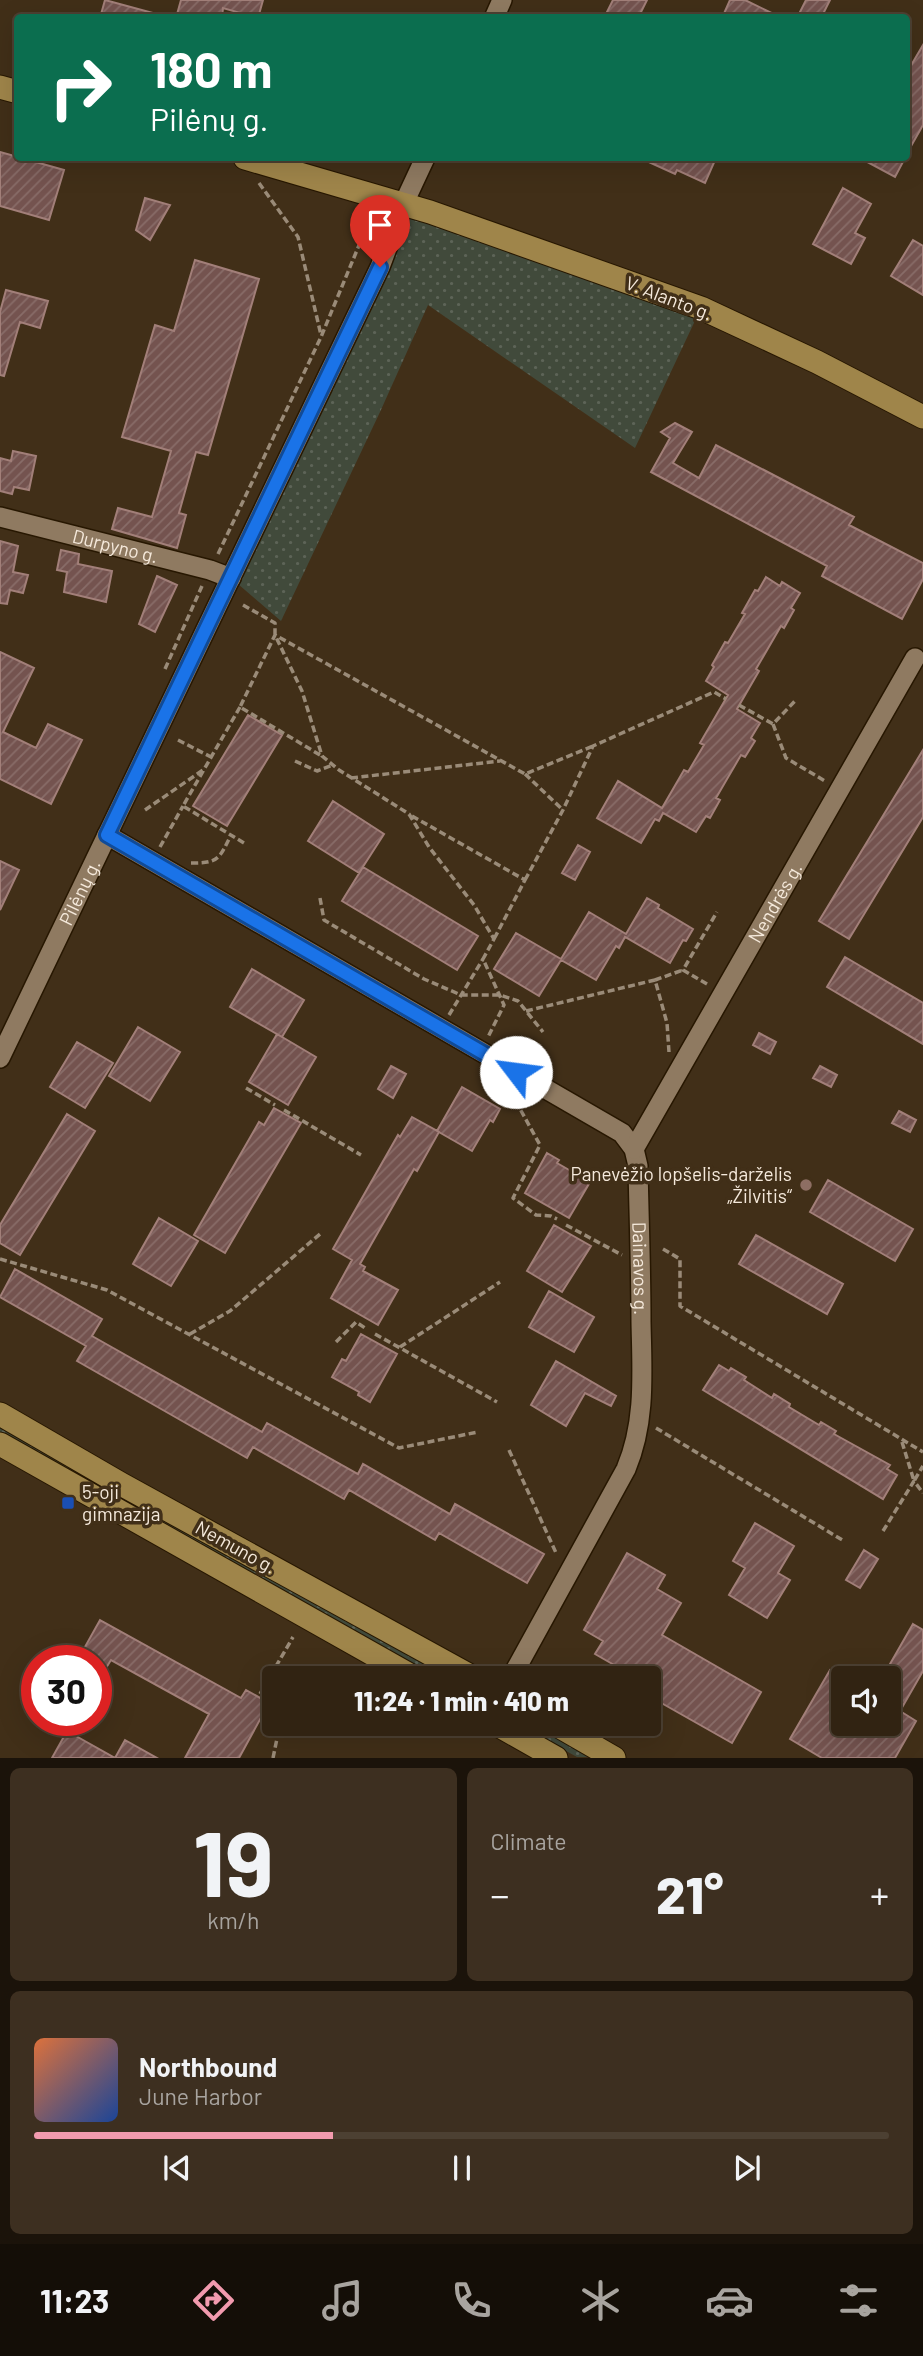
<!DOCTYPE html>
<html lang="en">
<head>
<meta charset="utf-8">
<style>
  body { margin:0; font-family:Barlow,sans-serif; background:#3d2f20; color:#f1f3f6; height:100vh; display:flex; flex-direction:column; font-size:26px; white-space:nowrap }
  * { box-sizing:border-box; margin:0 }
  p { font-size:23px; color:#a8a49f }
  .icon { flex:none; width:38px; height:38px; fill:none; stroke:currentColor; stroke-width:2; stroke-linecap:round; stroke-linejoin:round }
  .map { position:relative; height:1758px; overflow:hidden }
  .drawer { display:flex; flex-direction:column; gap:10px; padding:10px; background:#1b130a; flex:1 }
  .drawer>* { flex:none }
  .hud { position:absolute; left:14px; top:14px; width:896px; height:147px; border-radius:7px; box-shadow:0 7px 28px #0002,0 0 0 2px #4c4032; background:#0b6e4f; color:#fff; overflow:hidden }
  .controls { position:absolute; left:831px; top:1666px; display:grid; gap:14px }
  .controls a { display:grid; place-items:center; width:70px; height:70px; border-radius:7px; background:#312312; box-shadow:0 7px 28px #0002,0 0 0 2px #4c4032; font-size:35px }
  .speed { position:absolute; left:21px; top:1645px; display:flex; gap:14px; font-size:35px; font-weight:700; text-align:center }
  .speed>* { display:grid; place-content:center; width:91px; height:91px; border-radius:50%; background:#312312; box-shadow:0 7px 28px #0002,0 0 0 2px #4c4032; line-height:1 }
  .speed .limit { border:10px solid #d22; background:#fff; color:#111 }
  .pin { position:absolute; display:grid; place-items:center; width:60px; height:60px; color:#fff; margin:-72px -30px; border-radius:50% 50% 50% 0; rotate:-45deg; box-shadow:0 0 7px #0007 }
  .pin .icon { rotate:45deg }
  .me { position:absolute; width:77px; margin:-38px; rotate:300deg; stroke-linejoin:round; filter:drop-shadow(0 0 5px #0008) }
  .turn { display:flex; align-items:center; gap:24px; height:147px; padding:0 21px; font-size:32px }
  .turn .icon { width:91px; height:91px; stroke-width:2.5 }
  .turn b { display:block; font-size:49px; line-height:60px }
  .big { font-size:52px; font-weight:800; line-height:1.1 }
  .drawer .tile { flex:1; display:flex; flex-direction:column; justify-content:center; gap:10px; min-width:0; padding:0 24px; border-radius:10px; background:#3d2f20 }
  .drawer .dial { align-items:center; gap:0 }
  .dial b { font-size:91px; line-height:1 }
  .song { display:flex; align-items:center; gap:21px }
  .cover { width:84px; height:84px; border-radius:10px; background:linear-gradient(135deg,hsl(20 70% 55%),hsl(220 70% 35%)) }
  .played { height:7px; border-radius:4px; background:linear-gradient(90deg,#f29aae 35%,#4c4032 35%) }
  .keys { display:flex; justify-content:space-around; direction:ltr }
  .heat { display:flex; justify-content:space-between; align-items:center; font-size:38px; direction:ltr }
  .drawer .tiles { flex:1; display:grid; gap:10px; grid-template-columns:1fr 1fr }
  .tile:last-child { grid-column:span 2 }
  .trip { position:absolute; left:262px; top:1666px; width:399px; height:70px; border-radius:7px; background:#312312; box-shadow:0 7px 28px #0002,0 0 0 2px #4c4032; font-weight:800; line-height:70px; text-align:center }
  .menu { display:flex; height:112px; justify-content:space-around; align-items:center; background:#140e07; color:#a8a49f }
  .menu .icon { width:49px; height:49px }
  .menu .current { color:#f29aae }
  .menu b { font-size:32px; color:#f1f3f6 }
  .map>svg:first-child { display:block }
  .grass { fill:url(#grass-dots) }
  .building { fill:url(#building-hatch); stroke:#a27f79; stroke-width:2 }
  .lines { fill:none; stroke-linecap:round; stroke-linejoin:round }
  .minor-casing { stroke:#271701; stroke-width:22 }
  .major-casing { stroke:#271701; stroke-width:25 }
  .path { stroke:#9a8b78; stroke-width:3.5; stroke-dasharray:7 3.5; stroke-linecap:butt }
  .minor { stroke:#8f7a61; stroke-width:19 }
  .major { stroke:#9f854a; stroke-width:23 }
  .route-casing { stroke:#114b97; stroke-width:18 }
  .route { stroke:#1a73e8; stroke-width:12 }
  .education-dot { fill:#8d6e63; stroke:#412f18; stroke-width:2.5 }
  .transit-dot { fill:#1a4fb4; stroke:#412f18; stroke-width:2.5 }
  .labels { text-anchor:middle; stroke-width:7; stroke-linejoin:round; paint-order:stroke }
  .street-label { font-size:19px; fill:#f5e9db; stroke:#412f18 }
  .poi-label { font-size:19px; fill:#f5e9db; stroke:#412f18; text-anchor:end }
</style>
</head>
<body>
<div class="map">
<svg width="923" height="1758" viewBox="0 0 923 1758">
  <defs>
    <pattern id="grass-dots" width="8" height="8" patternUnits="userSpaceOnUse" patternTransform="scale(1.75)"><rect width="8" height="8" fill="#414a3b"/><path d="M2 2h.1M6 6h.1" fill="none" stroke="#5d6457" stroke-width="1.8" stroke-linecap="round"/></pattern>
    <pattern id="building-hatch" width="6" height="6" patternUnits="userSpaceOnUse" patternTransform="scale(1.75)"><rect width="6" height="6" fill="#74534f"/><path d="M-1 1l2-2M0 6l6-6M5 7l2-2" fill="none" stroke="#886c68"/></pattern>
  </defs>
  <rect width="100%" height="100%" fill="#412f18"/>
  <path class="grass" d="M 404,203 L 701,308 L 635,448 L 428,305 L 380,412 L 281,621 L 231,578 Z
    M 0,1425 L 453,1678 L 436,1678 L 0,1435 Z
    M 517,1724 L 534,1724 L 594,1757 L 577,1757 Z"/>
  <path class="building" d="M 105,0 L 153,13 L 153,18 L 100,18 Z
    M 181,0 L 263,0 L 258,18 L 223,8 L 222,18 L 176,18 Z
    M 613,0 L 647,0 L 638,18 L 604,18 Z
    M 730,0 L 745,0 L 782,18 L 722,18 Z
    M 806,0 L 830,0 L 821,18 L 797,18 Z
    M 923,45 L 923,125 L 906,155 L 906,74 Z
    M 0,152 L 64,170 L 49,220 L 0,206 Z
    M 640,158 L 716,158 L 705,183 L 677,170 L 675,174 Z
    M 860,158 L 905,158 L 895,177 Z
    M 843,188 L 871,204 L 855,233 L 865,238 L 851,264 L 813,244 Z
    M 145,198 L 170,205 L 150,240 L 136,230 Z
    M 913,240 L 923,246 L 923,295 L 891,276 Z
    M 195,260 L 259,279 L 208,455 L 196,452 L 179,513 L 186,515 L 177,548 L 112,529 L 118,508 L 152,517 L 171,451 L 122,437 L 155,325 L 174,331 Z
    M 6,290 L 48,301 L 40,328 L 20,322 L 4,376 L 0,375 L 0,312 Z
    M 675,423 L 692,432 L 673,463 L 699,478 L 716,445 L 854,517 L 849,525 L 923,563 L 923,579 L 902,619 L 822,576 L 827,566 L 651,472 L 670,438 L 661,432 Z
    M 13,451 L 36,456 L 29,490 L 14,487 L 12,494 L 0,491 L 0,458 L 11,461 Z
    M 0,541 L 18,546 L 13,572 L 28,575 L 23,593 L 10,590 L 7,604 L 0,603 Z
    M 61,550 L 79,554 L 78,564 L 112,571 L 106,602 L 64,592 L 67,572 L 57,570 Z
    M 157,576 L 177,585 L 155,632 L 139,624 Z
    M 766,577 L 780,586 L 782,582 L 800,593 L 791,608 L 794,610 L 784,628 L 781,626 L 756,669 L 759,671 L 737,709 L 760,723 L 751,738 L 755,741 L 745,757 L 741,755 L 716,798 L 720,800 L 710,818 L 706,816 L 696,832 L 663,813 L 659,821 L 655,819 L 641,843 L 597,818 L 618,781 L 662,808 L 684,770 L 688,772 L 704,745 L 700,743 L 728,695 L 706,681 L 714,667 L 712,665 L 725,642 L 728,643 L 745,614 L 742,613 L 755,590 L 758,591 Z
    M 0,652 L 34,668 L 3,732 L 36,748 L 48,724 L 82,740 L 51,804 L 0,779 Z
    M 248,715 L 282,735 L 227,826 L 193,806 Z
    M 923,750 L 923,817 L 849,939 L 819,921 Z
    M 333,801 L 384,834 L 359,873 L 308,841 Z
    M 578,845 L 590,852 L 575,880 L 562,873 Z
    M 0,861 L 19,870 L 0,910 Z
    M 363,867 L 478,936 L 457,970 L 342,901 Z
    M 647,898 L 659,905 L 658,908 L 693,929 L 686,941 L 683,940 L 670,963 L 625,937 L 619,948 L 616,946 L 596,980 L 561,960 L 539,996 L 494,969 L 516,933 L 561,959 L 589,912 L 626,934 Z
    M 845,957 L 923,1003 L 923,1044 L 827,987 Z
    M 252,969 L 304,1000 L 282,1037 L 230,1007 Z
    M 138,1027 L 180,1052 L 150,1101 L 109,1076 Z
    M 759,1033 L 776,1042 L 770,1054 L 753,1045 Z
    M 277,1034 L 316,1057 L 288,1105 L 249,1082 Z
    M 77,1042 L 113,1063 L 85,1108 L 50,1087 Z
    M 391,1066 L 406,1074 L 393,1098 L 378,1089 Z
    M 820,1066 L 837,1075 L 831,1087 L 813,1078 Z
    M 462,1087 L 500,1109 L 493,1122 L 490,1120 L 472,1151 L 437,1131 Z
    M 274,1108 L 301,1123 L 225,1253 L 194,1235 L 259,1122 L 264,1125 Z
    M 899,1111 L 916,1120 L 910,1132 L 892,1123 Z
    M 67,1114 L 95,1131 L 20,1255 L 0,1243 L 0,1225 Z
    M 412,1117 L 439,1132 L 417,1171 L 414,1169 L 360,1264 L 365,1267 L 363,1271 L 398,1290 L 378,1325 L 331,1298 L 352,1260 L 333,1249 L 398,1135 L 400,1137 Z
    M 547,1153 L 559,1160 L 557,1163 L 590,1182 L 569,1218 L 525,1193 Z
    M 828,1180 L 913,1229 L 895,1261 L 810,1212 Z
    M 159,1218 L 198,1241 L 171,1286 L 133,1264 Z
    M 554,1225 L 591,1246 L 562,1292 L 527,1271 Z
    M 756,1235 L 843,1284 L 827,1314 L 739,1264 Z
    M 15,1269 L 102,1319 L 92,1336 L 262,1432 L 267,1423 L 358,1474 L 363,1464 L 450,1514 L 455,1504 L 544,1554 L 527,1583 L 439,1533 L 435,1540 L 349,1490 L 344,1499 L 253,1447 L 247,1458 L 77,1361 L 86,1346 L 0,1297 Z
    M 549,1291 L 594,1317 L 574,1352 L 529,1327 Z
    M 361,1334 L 397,1354 L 370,1402 L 358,1395 L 359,1392 L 332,1377 L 342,1359 L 346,1361 Z
    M 556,1361 L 616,1396 L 611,1406 L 585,1393 L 566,1426 L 531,1405 Z
    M 719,1365 L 729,1371 L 731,1368 L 746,1377 L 744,1380 L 772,1398 L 774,1394 L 790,1404 L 789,1407 L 819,1425 L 821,1422 L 836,1431 L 834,1434 L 890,1465 L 887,1469 L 897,1475 L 883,1499 L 703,1390 Z
    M 755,1523 L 794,1546 L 778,1573 L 790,1580 L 767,1618 L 729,1595 L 745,1568 L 733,1561 Z
    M 864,1550 L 878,1559 L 860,1588 L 846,1580 Z
    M 627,1553 L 665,1575 L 657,1589 L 681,1603 L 662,1635 L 761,1692 L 732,1743 L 649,1696 L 649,1678 L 637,1678 L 595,1654 L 603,1641 L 584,1630 Z
    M 100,1620 L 241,1698 L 246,1690 L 269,1703 L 239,1758 L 185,1758 L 209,1714 L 111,1660 L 106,1668 L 81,1654 Z
    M 913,1624 L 923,1630 L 923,1671 L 900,1711 L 916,1721 L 895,1758 L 822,1758 L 790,1739 L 830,1670 L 844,1677 L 844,1724 L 889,1724 L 889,1678 L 882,1678 Z
    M 67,1731 L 115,1758 L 52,1758 Z
    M 125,1740 L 157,1758 L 115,1758 Z"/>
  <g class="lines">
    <g class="minor-casing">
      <g id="minor">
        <path d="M 494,18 L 502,0"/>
        <path id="s1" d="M 0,517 L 210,570 L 231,578"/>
        <path id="s2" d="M 107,835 L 622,1133 L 634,1149 L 638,1166 C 639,1218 641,1270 641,1322 C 642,1372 646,1422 626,1469 L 511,1678"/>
        <path id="s3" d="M 0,1058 L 380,267 L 404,203 L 425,158"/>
        <path id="s4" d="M 634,1149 L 915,658"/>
      </g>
    </g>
    <g class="major-casing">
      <path id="major" d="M 0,87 L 18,92
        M 245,158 L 430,212 L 701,308 L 817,362 L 923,417
        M 0,1414 L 121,1484 L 474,1678
        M 0,1444 L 415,1678
        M 496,1724 L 556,1758
        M 555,1724 L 614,1758"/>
    </g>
    <path class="path" d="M 259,183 L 298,237 L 321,335
      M 218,554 L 321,337 L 372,214
      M 243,605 L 275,623 L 275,635 L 302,691 L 322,756 L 339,770 L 409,814 L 429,847 L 474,905 L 494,939 L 483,959 L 504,1005 L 488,1037
      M 165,669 L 202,586
      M 739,705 L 773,724 L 795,701
      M 240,707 L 183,806 L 244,843
      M 773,724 L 786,758 L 825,781
      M 178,740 L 211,757
      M 320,755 L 240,707 L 275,635 L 525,774 L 593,746
      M 295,761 L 317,771 L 333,765
      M 525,774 L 563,810
      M 351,778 L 500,761
      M 145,810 L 203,770
      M 412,816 L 525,880 L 494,939
      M 160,847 L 183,806
      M 191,863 C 219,863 219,859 231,835
      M 525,880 L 563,810 L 593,746 L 714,692 L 726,699
      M 320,898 L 324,920 L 424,979 L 461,995 L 500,995 L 518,1001 L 543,1032
      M 707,984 L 683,970 L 717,912
      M 526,1011 L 655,980
      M 449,1015 L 483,959
      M 669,1052 L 667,1023 L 655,980 L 683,970
      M 246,1088 L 275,1105
      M 514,1091 L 514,1098 L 540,1145 L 513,1198 L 536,1215 L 551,1216 L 557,1219
      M 284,1110 L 361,1155
      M 566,1225 L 622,1255
      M 663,1249 L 680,1259 L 680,1306 L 923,1452
      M 0,1259 L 107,1290 L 399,1448 L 478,1432
      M 190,1334 L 230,1311 L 320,1234
      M 375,1334 L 497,1402
      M 336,1342 L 356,1322 L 365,1328
      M 400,1347 L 500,1282
      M 656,1428 L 844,1541
      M 902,1442 L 914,1481 L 923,1466
      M 509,1450 L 557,1555
      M 883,1531 L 914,1481 L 923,1493
      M 268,1679 L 275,1686
      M 260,1694 L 293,1637
      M 451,1725 L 451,1724
      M 273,1758 L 280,1724"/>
    <use href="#minor" class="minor"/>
    <use href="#major" class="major"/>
  </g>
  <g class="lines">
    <g class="route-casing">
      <path id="route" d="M 380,267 L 107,835 L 516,1072"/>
    </g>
    <use href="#route" class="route"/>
  </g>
  <circle class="education-dot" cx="806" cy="1185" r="7"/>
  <rect class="transit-dot" x="61" y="1496" width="14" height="14" rx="3.5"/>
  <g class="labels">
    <g class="street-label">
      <text transform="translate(669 298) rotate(21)" y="7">V. Alanto g.</text>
      <text dy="7" stroke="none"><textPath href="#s1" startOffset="119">Durpyno g.</textPath></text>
      <text dy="7" stroke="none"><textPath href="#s3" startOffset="184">Pilėnų g.</textPath></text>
      <text dy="7" stroke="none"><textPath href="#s4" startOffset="284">Nendrės g.</textPath></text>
      <text dy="7" stroke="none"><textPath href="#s2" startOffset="735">Dainavos g.</textPath></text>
      <text transform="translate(236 1547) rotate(29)" y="7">Nemuno g.</text>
    </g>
    <g class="poi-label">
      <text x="792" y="1181">Panevėžio lopšelis-darželis<tspan x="792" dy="22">„Žilvitis“</tspan></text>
      <text x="82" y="1499" text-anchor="start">5-oji<tspan x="82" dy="22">gimnazija</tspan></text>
    </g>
  </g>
</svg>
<div class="controls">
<a><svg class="icon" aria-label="sound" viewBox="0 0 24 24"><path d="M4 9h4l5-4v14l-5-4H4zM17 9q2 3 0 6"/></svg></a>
</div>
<div class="speed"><div class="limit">30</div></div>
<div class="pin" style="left:380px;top:267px;background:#d93025"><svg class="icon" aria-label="arrive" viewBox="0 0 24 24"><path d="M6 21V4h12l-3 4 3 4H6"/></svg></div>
<svg class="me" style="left:516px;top:1072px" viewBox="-20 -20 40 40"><circle r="19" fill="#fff"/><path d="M0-13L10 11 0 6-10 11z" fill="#1a73e8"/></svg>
<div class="trip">11:24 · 1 min · 410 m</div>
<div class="hud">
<div class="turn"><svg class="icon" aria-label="right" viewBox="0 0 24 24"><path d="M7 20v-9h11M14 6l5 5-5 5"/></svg><div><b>180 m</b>Pilėnų g.</div></div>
</div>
</div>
<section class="drawer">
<div class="tiles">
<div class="tile dial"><b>19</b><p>km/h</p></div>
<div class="tile"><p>Climate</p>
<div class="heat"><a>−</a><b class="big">21°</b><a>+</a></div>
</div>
<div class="tile">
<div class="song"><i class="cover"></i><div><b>Northbound</b><p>June Harbor</p></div></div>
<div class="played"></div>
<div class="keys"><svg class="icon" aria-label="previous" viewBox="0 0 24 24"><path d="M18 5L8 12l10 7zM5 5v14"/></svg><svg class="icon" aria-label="pause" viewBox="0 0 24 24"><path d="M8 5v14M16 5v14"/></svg><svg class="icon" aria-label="next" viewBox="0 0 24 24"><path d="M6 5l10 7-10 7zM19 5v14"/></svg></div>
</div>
</div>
</section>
<nav class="menu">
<b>11:23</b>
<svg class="icon current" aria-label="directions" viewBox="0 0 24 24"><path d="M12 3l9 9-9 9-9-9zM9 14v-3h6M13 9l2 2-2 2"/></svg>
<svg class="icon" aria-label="music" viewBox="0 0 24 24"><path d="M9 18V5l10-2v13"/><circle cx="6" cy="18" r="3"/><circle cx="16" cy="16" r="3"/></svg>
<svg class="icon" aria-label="phone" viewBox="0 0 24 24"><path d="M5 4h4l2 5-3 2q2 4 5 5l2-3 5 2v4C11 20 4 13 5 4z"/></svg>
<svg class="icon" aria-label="climate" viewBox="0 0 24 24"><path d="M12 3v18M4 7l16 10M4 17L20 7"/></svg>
<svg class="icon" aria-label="car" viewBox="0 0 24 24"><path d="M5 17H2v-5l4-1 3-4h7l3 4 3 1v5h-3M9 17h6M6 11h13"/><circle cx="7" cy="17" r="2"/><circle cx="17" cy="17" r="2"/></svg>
<svg class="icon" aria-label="filters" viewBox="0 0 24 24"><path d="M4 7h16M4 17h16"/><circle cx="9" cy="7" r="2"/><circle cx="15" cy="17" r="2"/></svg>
</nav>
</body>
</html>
